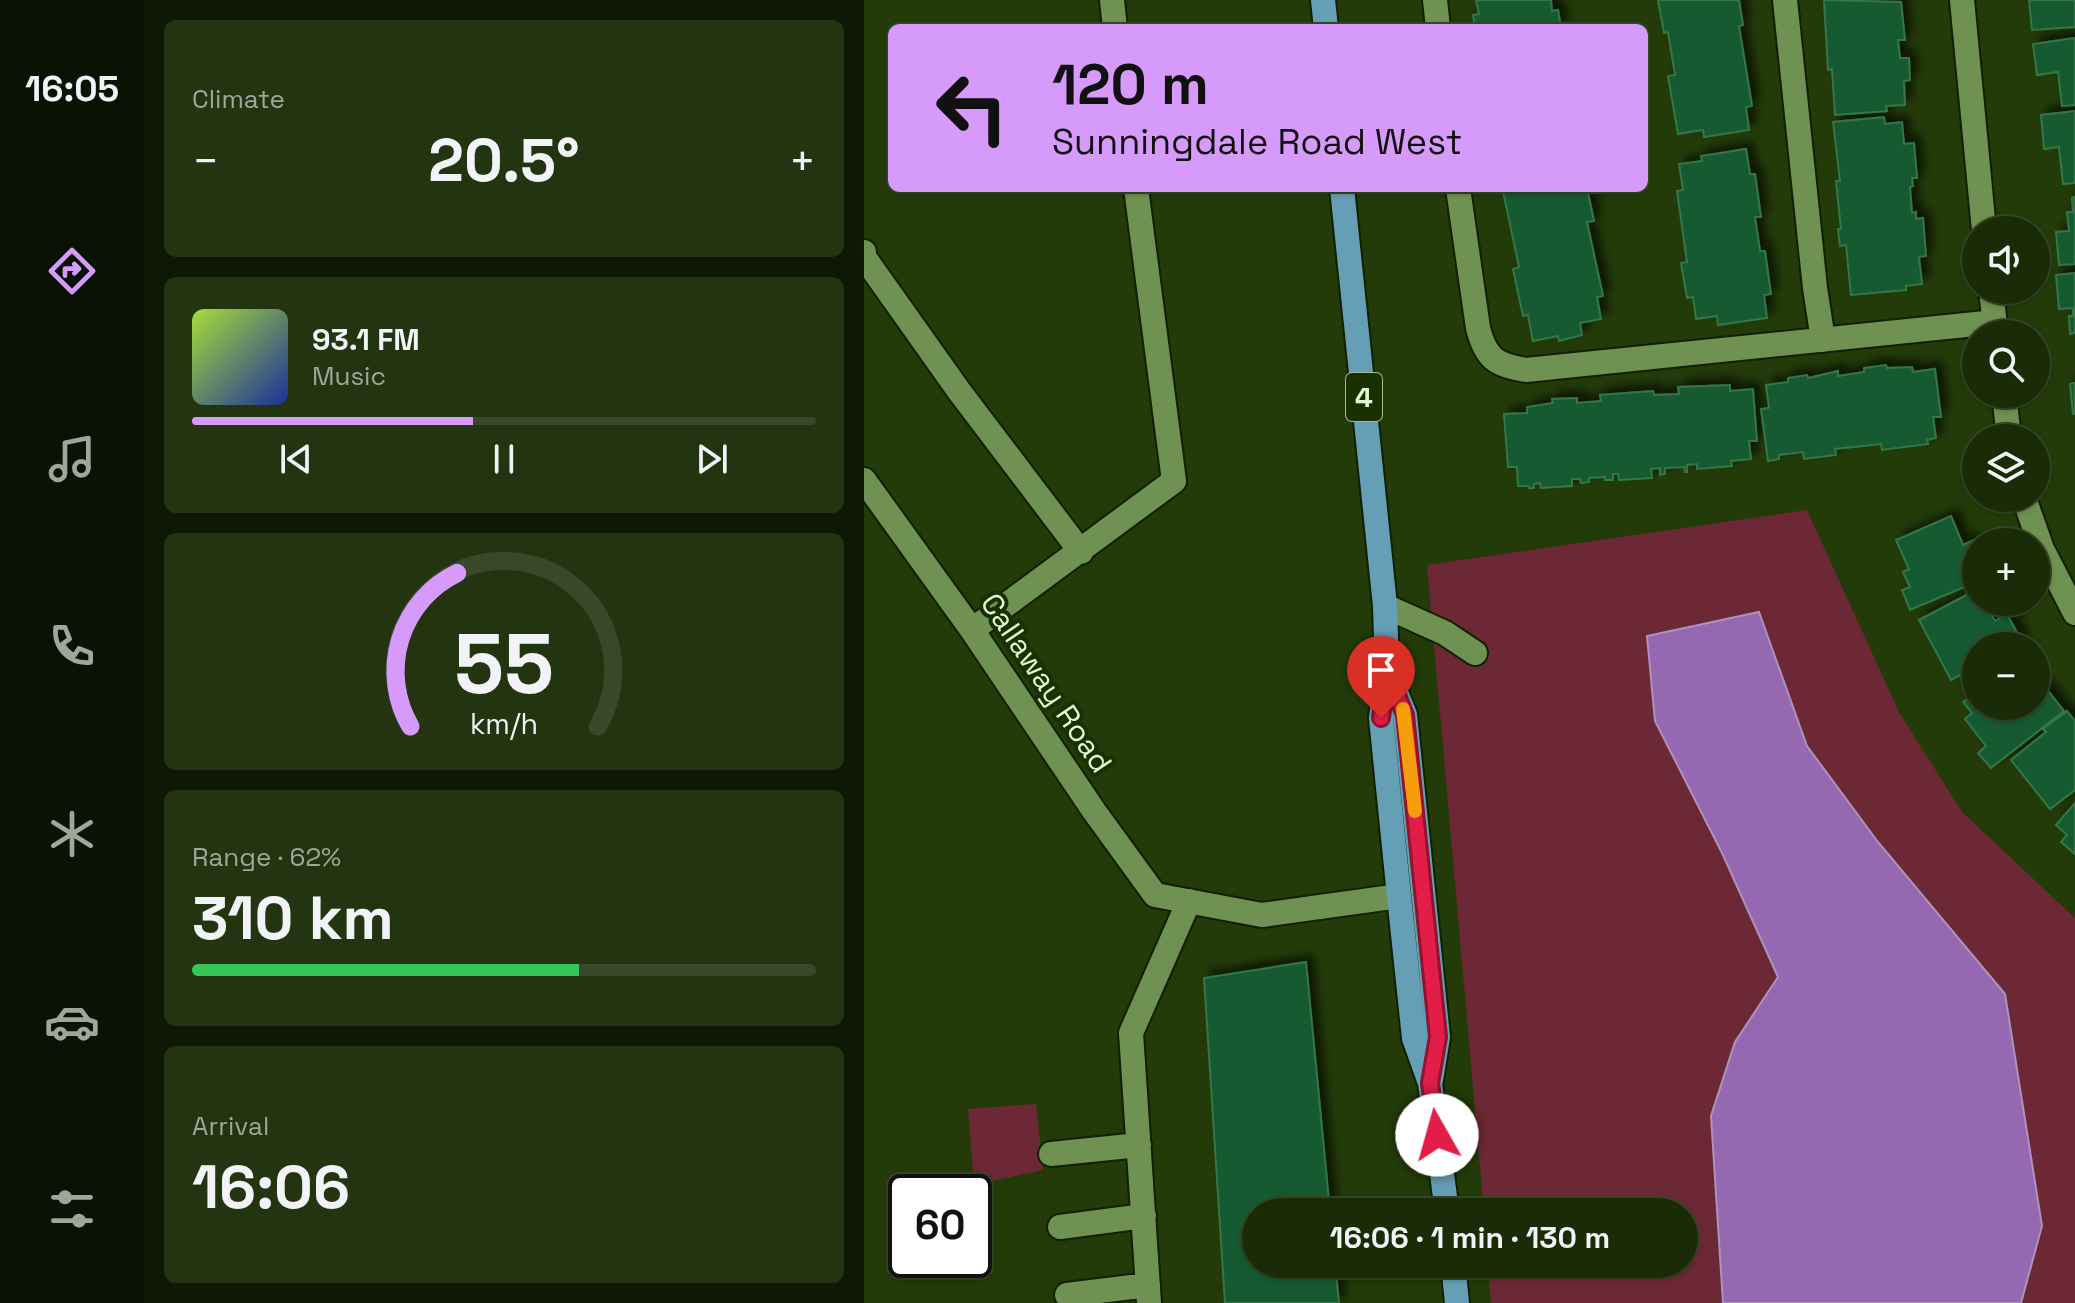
<!DOCTYPE html>
<html lang="en">
<head>
<meta charset="utf-8">
<style>
  body { margin:0; font-family:"Space Grotesk",sans-serif; background:#233411; color:#f1f3f6; height:100vh; display:flex; flex-direction:column; font-size:30px; white-space:nowrap }
  * { box-sizing:border-box; margin:0 }
  p { font-size:26px; color:#9fa79b }
  .icon { flex:none; width:44px; height:44px; fill:none; stroke:currentColor; stroke-width:2; stroke-linecap:round; stroke-linejoin:round }
  .map { position:relative; flex:1; overflow:hidden }
  .panel { display:flex; flex-direction:column; gap:20px; padding:20px; background:#0e1804; width:720px }
  .panel>* { flex:none }
  .hud { position:absolute; left:24px; top:24px; width:760px; height:168px; border-radius:12px; box-shadow:0 2px 6px #0004,0 0 0 2px #384828; background:#d69bfa; color:#111; overflow:hidden }
  .fabs { position:absolute; left:1098px; top:216px; display:grid; gap:16px }
  .fabs a { display:grid; place-items:center; width:88px; height:88px; border-radius:50%; background:#1a2c07; box-shadow:0 2px 6px #0004,0 0 0 2px #384828; font-size:40px }
  .speed { position:absolute; left:24px; top:1174px; display:flex; gap:16px; font-size:40px; font-weight:700; text-align:center }
  .speed>* { display:grid; place-content:center; width:104px; height:104px; border-radius:50%; background:#1a2c07; box-shadow:0 2px 6px #0004,0 0 0 2px #384828; line-height:1 }
  .speed .limit { border:4px solid #111; border-radius:12px; background:#fff; color:#111 }
  .pin { position:absolute; display:grid; place-items:center; width:68px; height:68px; color:#fff; margin:-82px -34px; border-radius:50% 50% 50% 0; rotate:-45deg; box-shadow:0 0 8px #0007 }
  .pin .icon { rotate:45deg }
  .me { position:absolute; width:88px; margin:-44px; rotate:353deg; stroke-linejoin:round; filter:drop-shadow(0 0 6px #0008) }
  .turn { display:flex; align-items:center; gap:28px; height:168px; padding:0 32px; font-size:36px }
  .turn .icon { width:104px; height:104px; stroke-width:2.5 }
  .turn b { display:block; font-size:56px; line-height:68px }
  .big { font-size:60px; font-weight:700; line-height:1.1 }
  .panel .tile { flex:1; display:flex; flex-direction:column; justify-content:center; gap:12px; min-width:0; padding:0 28px; border-radius:12px; background:#233411 }
  .panel .dial { align-items:center; gap:0 }
  .dial svg { height:208px; overflow:visible; fill:none; stroke:#384828; stroke-width:7; stroke-linecap:round; text-anchor:middle }
  .dial text { fill:#f1f3f6; stroke:none }
  .song { display:flex; align-items:center; gap:24px }
  .cover { width:96px; height:96px; border-radius:12px; background:linear-gradient(135deg,hsl(80 70% 55%),hsl(230 70% 35%)) }
  .played { height:8px; border-radius:4px; background:linear-gradient(90deg,#d69bfa 45%,#384828 45%) }
  .keys { display:flex; justify-content:space-around; direction:ltr }
  .heat { display:flex; justify-content:space-between; align-items:center; font-size:44px; direction:ltr }
  .charge { height:12px; border-radius:6px; background:linear-gradient(90deg,#34c759 62%,#384828 0) }
  .trip { position:absolute; left:378px; top:1198px; width:456px; height:80px; border-radius:40px; background:#1a2c07; box-shadow:0 2px 6px #0004,0 0 0 2px #384828; font-weight:700; line-height:80px; text-align:center }
  main { display:flex; flex:1; min-height:0 }
  .tab-bar { display:flex; flex-direction:column; width:144px; justify-content:space-around; align-items:center; background:#0a1203; color:#9fa79b }
  .tab-bar .icon { width:56px; height:56px }
  .tab-bar .on { color:#d69bfa }
  .tab-bar b { font-size:36px; color:#f1f3f6 }
  .map>svg:first-child { display:block }
  .green { fill:#6d2835 }
  .water { fill:#9568b1; stroke:#ac93bc; stroke-width:2 }
  .building { fill:#185a30; stroke:#347649; stroke-width:2; filter:url(#shadow) }
  .lines { fill:none; stroke-linecap:round; stroke-linejoin:round }
  .minor-casing { stroke:#102001; stroke-width:28 }
  .major-casing { stroke:#102001; stroke-width:28 }
  .minor { stroke:#6f9151; stroke-width:24 }
  .major { stroke:#659fb5; stroke-width:24 }
  .route-casing { stroke:#92132f; stroke-width:20 }
  .route { stroke:#e11d48; stroke-width:14 }
  .slow { stroke:#f59e0b; stroke-width:14 }
  .labels { text-anchor:middle; stroke-width:8; stroke-linejoin:round; paint-order:stroke }
  .shield { fill:#1a3000; stroke:#a7bb95; stroke-width:2 }
  .shield-label { font-size:28px; font-weight:bold; fill:#e3f7d5 }
  .street-label { font-size:30px; fill:#e3f7d5; stroke:#1a3000 }
</style>
</head>
<body>
<main>
<nav class="tab-bar">
<b>16:05</b>
<svg class="icon on" aria-label="directions" viewBox="0 0 24 24"><path d="M12 3l9 9-9 9-9-9zM9 14v-3h6M13 9l2 2-2 2"/></svg>
<svg class="icon" aria-label="music" viewBox="0 0 24 24"><path d="M9 18V5l10-2v13"/><circle cx="6" cy="18" r="3"/><circle cx="16" cy="16" r="3"/></svg>
<svg class="icon" aria-label="phone" viewBox="0 0 24 24"><path d="M5 4h4l2 5-3 2q2 4 5 5l2-3 5 2v4C11 20 4 13 5 4z"/></svg>
<svg class="icon" aria-label="climate" viewBox="0 0 24 24"><path d="M12 3v18M4 7l16 10M4 17L20 7"/></svg>
<svg class="icon" aria-label="car" viewBox="0 0 24 24"><path d="M5 17H2v-5l4-1 3-4h7l3 4 3 1v5h-3M9 17h6M6 11h13"/><circle cx="7" cy="17" r="2"/><circle cx="17" cy="17" r="2"/></svg>
<svg class="icon" aria-label="filters" viewBox="0 0 24 24"><path d="M4 7h16M4 17h16"/><circle cx="9" cy="7" r="2"/><circle cx="15" cy="17" r="2"/></svg>
</nav>
<section class="panel">
<div class="tile"><p>Climate</p>
<div class="heat"><a>−</a><b class="big">20.5°</b><a>+</a></div>
</div>
<div class="tile">
<div class="song"><i class="cover"></i><div><b>93.1 FM</b><p>Music</p></div></div>
<div class="played"></div>
<div class="keys"><svg class="icon" aria-label="previous" viewBox="0 0 24 24"><path d="M18 5L8 12l10 7zM5 5v14"/></svg><svg class="icon" aria-label="pause" viewBox="0 0 24 24"><path d="M8 5v14M16 5v14"/></svg><svg class="icon" aria-label="next" viewBox="0 0 24 24"><path d="M6 5l10 7-10 7zM19 5v14"/></svg></div>
</div>
<div class="tile dial"><svg viewBox="0 0 100 80">
<path d="M14 69A42 42 0 1 1 86 69"/>
<path d="M14 69A42 42 0 0 1 32 10" stroke="#d69bfa"/>
<text x="50" y="56" font-size="32" font-weight="700">55</text>
<text x="50" y="72" font-size="11">km/h</text>
</svg></div>
<div class="tile"><p>Range · 62%</p><b class="big">310 km</b><div class="charge"></div></div>
<div class="tile"><p>Arrival</p><b class="big">16:06</b></div>
</section>
<div class="map">
<svg width="1211" height="1303" viewBox="0 0 1211 1303">
  <defs>
    <filter id="shadow"><feDropShadow dx="7" dy="-7" stdDeviation="4" flood-color="#0009"/></filter>
  </defs>
  <rect width="100%" height="100%" fill="#233b09"/>
  <path class="green" d="M 943,510 L 1035,712 L 1098,812 L 1211,918 L 1211,1303 L 627,1303 L 624,1264 L 820,1264 L 820,1212 L 620,1212 L 563,565 Z
    M 172,1104 L 179,1170 L 110,1185 L 104,1109 Z"/>
  <path class="water" d="M 895,612 L 943,746 L 1014,842 L 1141,994 L 1178,1226 L 1157,1303 L 859,1303 L 847,1116 L 871,1042 L 914,977 L 858,853 L 791,721 L 783,636 Z"/>
  <path class="building" d="M 612,0 L 687,0 L 688,11 L 694,10 L 697,28 L 611,28 L 609,15 L 615,14 Z
    M 794,0 L 875,0 L 879,25 L 875,26 L 888,106 L 882,107 L 885,130 L 840,137 L 839,130 L 814,134 L 804,76 L 811,75 L 804,32 L 800,33 Z
    M 960,0 L 1037,2 L 1041,40 L 1034,40 L 1036,58 L 1045,58 L 1046,80 L 1040,81 L 1041,105 L 1022,106 L 1023,111 L 971,115 L 968,69 L 964,70 Z
    M 1165,0 L 1211,0 L 1211,27 L 1168,30 Z
    M 1211,38 L 1211,105 L 1198,106 L 1194,72 L 1173,75 L 1169,44 Z
    M 1211,111 L 1211,183 L 1199,184 L 1195,147 L 1180,149 L 1177,115 Z
    M 1020,117 L 1021,124 L 1038,122 L 1040,144 L 1050,143 L 1053,178 L 1048,178 L 1049,186 L 1046,187 L 1048,213 L 1052,212 L 1052,219 L 1059,218 L 1062,256 L 1055,257 L 1058,284 L 1042,286 L 1042,290 L 987,295 L 982,245 L 976,246 L 974,229 L 977,229 L 972,181 L 976,181 L 969,122 Z
    M 882,149 L 886,174 L 891,174 L 897,217 L 891,217 L 896,251 L 901,251 L 907,294 L 900,295 L 903,318 L 854,325 L 853,316 L 832,319 L 829,297 L 823,298 L 817,263 L 823,262 L 813,191 L 819,190 L 815,164 L 838,161 L 837,156 Z
    M 645,188 L 723,188 L 730,221 L 723,222 L 739,296 L 733,297 L 737,319 L 716,323 L 718,335 L 695,341 L 694,336 L 669,341 L 664,315 L 659,316 L 649,269 L 655,267 L 639,191 L 646,190 Z
    M 1211,197 L 1211,264 L 1195,265 L 1192,232 L 1205,231 L 1203,212 L 1209,212 L 1208,198 Z
    M 1211,273 L 1211,333 L 1206,334 L 1205,316 L 1209,316 L 1209,308 L 1195,309 L 1192,275 Z
    M 1022,365 L 1023,368 L 1048,367 L 1049,372 L 1071,369 L 1077,417 L 1069,417 L 1072,438 L 1063,440 L 1064,444 L 1018,450 L 1017,444 L 971,449 L 972,455 L 940,459 L 939,452 L 915,455 L 915,459 L 904,461 L 897,409 L 905,408 L 902,385 L 924,382 L 924,378 L 943,375 L 944,378 L 974,371 L 974,376 L 1000,372 L 1000,368 Z
    M 1211,383 L 1211,414 L 1209,414 L 1206,384 Z
    M 866,385 L 866,391 L 889,389 L 893,441 L 885,441 L 887,459 L 867,461 L 868,466 L 833,469 L 833,464 L 823,465 L 823,472 L 821,472 L 820,467 L 801,468 L 801,474 L 796,475 L 796,468 L 787,469 L 788,478 L 755,480 L 754,474 L 749,474 L 749,480 L 741,480 L 741,477 L 725,478 L 725,482 L 717,483 L 716,479 L 708,479 L 708,486 L 677,488 L 676,483 L 670,484 L 670,488 L 665,488 L 664,486 L 654,486 L 653,467 L 644,467 L 640,414 L 663,413 L 663,407 L 689,403 L 688,399 L 713,398 L 713,403 L 737,401 L 736,395 L 789,391 L 790,395 L 815,394 L 814,387 Z
    M 1087,516 L 1099,545 L 1110,540 L 1112,544 L 1112,582 L 1046,610 L 1038,590 L 1046,587 L 1039,572 L 1045,569 L 1032,540 Z
    M 1112,590 L 1112,602 L 1120,602 L 1131,621 L 1143,614 L 1158,642 L 1150,646 L 1112,646 L 1112,667 L 1087,680 L 1055,620 Z
    M 1181,687 L 1200,711 L 1127,768 L 1114,753 L 1122,746 L 1101,719 L 1108,713 L 1099,702 L 1112,693 L 1112,706 L 1172,706 L 1172,694 Z
    M 1203,711 L 1211,721 L 1211,790 L 1186,809 L 1147,760 L 1182,732 L 1179,729 Z
    M 1211,803 L 1211,854 L 1197,842 L 1203,835 L 1192,825 Z
    M 442,962 L 466,1212 L 392,1212 L 392,1264 L 471,1264 L 475,1303 L 361,1303 L 340,978 Z"/>
  <g class="lines">
    <g class="minor-casing">
      <path id="minor" d="M 248,0 L 251,28
        M 571,0 L 574,28
        M 921,0 L 951,288 L 959,340
        M 1098,0 L 1120,230
        M 594,188 L 614,328 C 622,359 632,365 662,370 L 1131,322
        M 0,252 L 0,257 L 95,391 L 217,552
        M 1127,290 L 1132,334
        M 1140,394 L 1145,438
        M 0,480 L 108,630 L 230,811 L 291,895 L 398,915 L 535,896
        M 1160,498 L 1178,549 L 1211,613
        M 521,606 L 581,633 L 611,653
        M 108,630 L 310,481 L 272,188
        M 187,1154 L 275,1145
        M 196,1227 L 280,1216
        M 203,1295 L 284,1285
        M 285,1303 L 267,1033 L 325,901"/>
    </g>
    <g class="major-casing">
      <path id="major" d="M 459,0 L 462,28
        M 478,188 L 521,606 L 523,671 L 517,718 L 535,896 L 550,1038 L 566,1083 L 583,1212
        M 525,675 L 541,715 L 574,1037 L 567,1080
        M 589,1264 L 593,1303"/>
    </g>
    <use href="#minor" class="minor"/>
    <use href="#major" class="major"/>
  </g>
  <g class="lines">
    <g class="route-casing">
      <path id="route" d="M 517,718 L 523,671 L 541,715 L 574,1037 L 566,1083 L 573,1135"/>
    </g>
    <use href="#route" class="route"/>
    <path class="slow" d="M 539,709 L 551,811"/>
  </g>
  <g class="labels">
    <rect class="shield" x="482" y="373" width="36" height="48" rx="6"/>
    <g class="shield-label">
      <text x="500" y="407">4</text>
    </g>
    <g class="street-label">
      <text transform="translate(182 683) rotate(56)" y="10">Callaway Road</text>
    </g>
  </g>
</svg>
<div class="fabs">
<a><svg class="icon" aria-label="sound" viewBox="0 0 24 24"><path d="M4 9h4l5-4v14l-5-4H4zM17 9q2 3 0 6"/></svg></a>
<a><svg class="icon" aria-label="search" viewBox="0 0 24 24"><circle cx="10" cy="10" r="6"/><path d="M15 15l6 6"/></svg></a>
<a><svg class="icon" aria-label="layers" viewBox="0 0 24 24"><path d="M12 4l9 5-9 5-9-5zM3 14l9 5 9-5"/></svg></a>
<a>+</a>
<a>−</a>
</div>
<div class="speed"><div class="limit">60</div></div>
<div class="pin" style="left:517px;top:718px;background:#d93025"><svg class="icon" aria-label="arrive" viewBox="0 0 24 24"><path d="M6 21V4h12l-3 4 3 4H6"/></svg></div>
<svg class="me" style="left:573px;top:1135px" viewBox="-20 -20 40 40"><circle r="19" fill="#fff"/><path d="M0-13L10 11 0 6-10 11z" fill="#e11d48"/></svg>
<div class="trip">16:06 · 1 min · 130 m</div>
<div class="hud">
<div class="turn"><svg class="icon" aria-label="left" viewBox="0 0 24 24"><path d="M17 20v-9H6M10 6l-5 5 5 5"/></svg><div><b>120 m</b>Sunningdale Road West</div></div>
</div>
</div>
</main>
</body>
</html>
